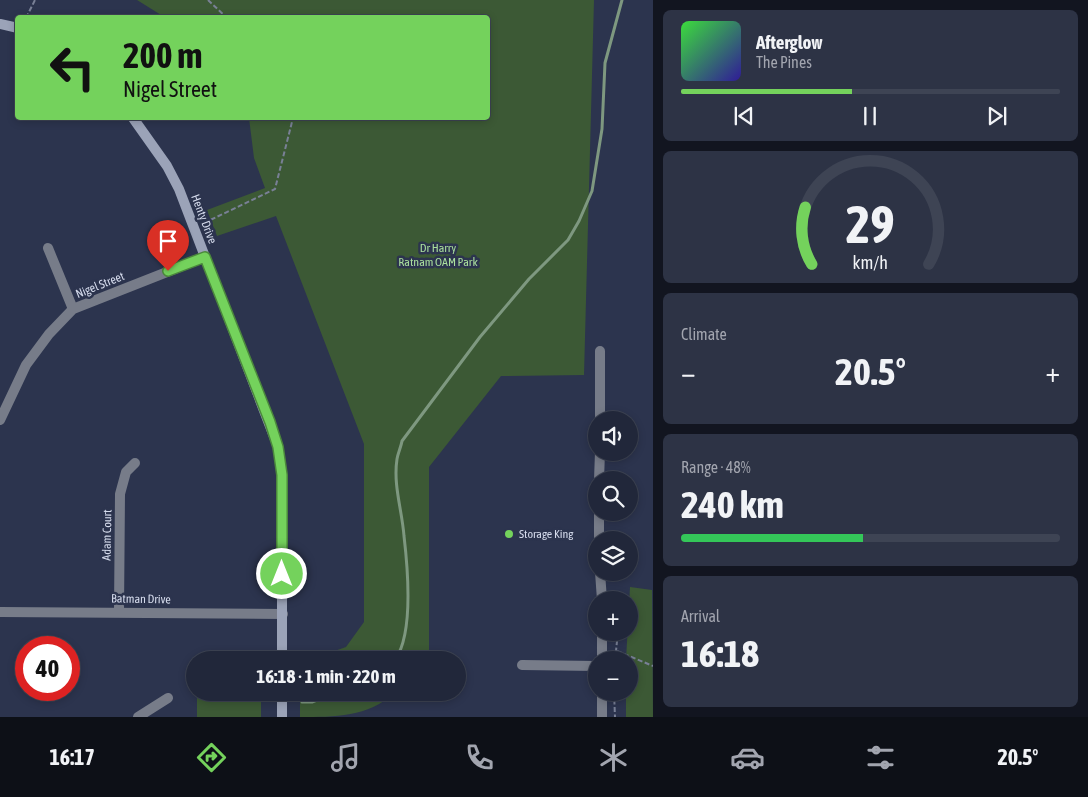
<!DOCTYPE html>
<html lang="en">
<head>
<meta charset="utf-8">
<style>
  body { margin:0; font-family:"Asap Condensed",sans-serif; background:#2d3345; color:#f1f3f6; height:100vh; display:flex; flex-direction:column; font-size:19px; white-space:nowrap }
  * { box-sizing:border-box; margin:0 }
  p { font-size:16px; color:#a2a5af }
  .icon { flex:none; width:28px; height:28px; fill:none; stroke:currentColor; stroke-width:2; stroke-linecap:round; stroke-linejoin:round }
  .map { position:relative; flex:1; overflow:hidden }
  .side { display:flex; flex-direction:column; gap:10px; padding:10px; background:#121520; width:435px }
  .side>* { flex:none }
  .hud { position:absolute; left:15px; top:15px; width:475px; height:105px; border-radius:5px; box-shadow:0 2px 8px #0003,0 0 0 1px #3e4454; background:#74d25c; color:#111; overflow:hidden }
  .fabs { position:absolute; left:588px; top:411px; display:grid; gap:10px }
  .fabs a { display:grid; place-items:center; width:50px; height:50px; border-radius:50%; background:#21273a; box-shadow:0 2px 8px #0003,0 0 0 1px #3e4454; font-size:25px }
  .speed { position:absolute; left:15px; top:636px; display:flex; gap:10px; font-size:25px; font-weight:700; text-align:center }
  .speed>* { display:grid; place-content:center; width:65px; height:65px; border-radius:50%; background:#21273a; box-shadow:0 2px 8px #0003,0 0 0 1px #3e4454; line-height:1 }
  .speed .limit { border:8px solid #d22; background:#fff; color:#111 }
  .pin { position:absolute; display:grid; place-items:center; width:42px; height:42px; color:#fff; margin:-51px -21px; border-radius:50% 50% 50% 0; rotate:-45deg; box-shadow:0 0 5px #0007 }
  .pin .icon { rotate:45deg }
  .me { position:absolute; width:55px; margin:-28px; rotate:0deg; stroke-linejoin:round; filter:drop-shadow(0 0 4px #0008) }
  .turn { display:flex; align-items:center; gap:18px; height:105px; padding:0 25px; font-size:22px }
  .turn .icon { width:65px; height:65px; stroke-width:2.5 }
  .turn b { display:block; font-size:35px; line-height:42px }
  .big { font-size:38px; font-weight:700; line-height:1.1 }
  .side .card { flex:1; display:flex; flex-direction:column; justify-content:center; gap:8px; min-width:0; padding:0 18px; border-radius:8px; background:#2d3345 }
  .side .dial { align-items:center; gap:0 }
  .dial svg { height:130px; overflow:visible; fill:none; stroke:#3e4454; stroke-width:7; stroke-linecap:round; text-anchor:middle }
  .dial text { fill:#f1f3f6; stroke:none }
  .song { display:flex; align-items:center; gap:15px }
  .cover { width:60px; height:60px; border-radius:8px; background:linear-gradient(135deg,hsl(120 70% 55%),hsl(250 70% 35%)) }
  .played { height:5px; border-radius:2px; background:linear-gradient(90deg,#74d25c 45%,#3e4454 45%) }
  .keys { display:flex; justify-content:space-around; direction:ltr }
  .heat { display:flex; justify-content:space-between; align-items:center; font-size:28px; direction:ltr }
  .charge { height:8px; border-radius:4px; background:linear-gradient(90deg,#34c759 48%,#3e4454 0) }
  .trip { position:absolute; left:186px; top:651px; width:280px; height:50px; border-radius:25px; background:#21273a; box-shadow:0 2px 8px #0003,0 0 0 1px #3e4454; font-weight:700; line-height:50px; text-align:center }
  .tab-bar { display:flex; height:80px; justify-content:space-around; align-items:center; background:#0d1017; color:#a2a5af }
  .tab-bar .icon { width:35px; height:35px }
  .tab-bar .on { color:#74d25c }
  .tab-bar b { font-size:22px; color:#f1f3f6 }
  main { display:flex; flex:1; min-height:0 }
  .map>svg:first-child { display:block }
  .green { fill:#3c5935 }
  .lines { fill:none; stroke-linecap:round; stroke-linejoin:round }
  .stream { stroke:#7e9880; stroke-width:3 }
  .path { stroke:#798096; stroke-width:2; stroke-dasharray:5 2.5; stroke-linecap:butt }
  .street { stroke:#777c89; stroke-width:10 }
  .secondary { stroke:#9ba3b8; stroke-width:10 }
  .route-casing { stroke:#4b883c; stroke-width:12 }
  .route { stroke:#74d25c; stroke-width:9 }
  .poi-dot { fill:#74d25c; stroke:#2c344e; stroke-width:2 }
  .labels { text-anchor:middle; stroke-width:5; stroke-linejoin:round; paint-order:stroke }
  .street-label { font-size:12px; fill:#d5dbec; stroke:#2c344e }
  .park-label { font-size:12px; fill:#aadf9d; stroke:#2c344e }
  .poi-label { font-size:12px; fill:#d5dbec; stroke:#2c344e; text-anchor:start }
</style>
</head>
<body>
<main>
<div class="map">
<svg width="653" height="717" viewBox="0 0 653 717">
  <rect width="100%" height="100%" fill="#2c344e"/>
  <path class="green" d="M 137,0 L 594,0 L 584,375 L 501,376 L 429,467 L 429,651 L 421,660 L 309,660 L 346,647 L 364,622 L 364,444 L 276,216 L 217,236 L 207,210 L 265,188 L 254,158 L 249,118 L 488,118 L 488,18 L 166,18 Z
    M 630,587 L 652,590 L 653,717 L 626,717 L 626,693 L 629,692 L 629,660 L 626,660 Z
    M 197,693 L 261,693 L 261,717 L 197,717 Z
    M 300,693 L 300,692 L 394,693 C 368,717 335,717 300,717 Z"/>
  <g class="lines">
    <path class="stream" d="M 395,660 C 414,633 408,570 404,536 C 402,510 393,485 397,459 C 398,453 401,447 402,441 L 480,337 L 529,279 L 568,240 L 579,221 L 592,191 L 602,129 L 605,63 L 622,0
      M 302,702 L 312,702 L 337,692"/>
    <path class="path" d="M 208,0 L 227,18
      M 26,18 L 35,0
      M 204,223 L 275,189 L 293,118
      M 615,592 L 616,600
      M 617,651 L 653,666
      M 615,660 L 618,632
      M 614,692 L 615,717"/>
    <path class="street" d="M 48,248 L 73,309
      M 0,420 L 26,365 L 49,334 L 73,309 L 205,257
      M 600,420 L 600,351
      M 599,480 L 600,452
      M 599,512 L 599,540
      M 600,572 L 602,600
      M 119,611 L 120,494 L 126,472 L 135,463
      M 0,612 L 283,614
      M 602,660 L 602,632
      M 522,665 L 596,666
      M 602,692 L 602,717
      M 138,717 L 168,698"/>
    <path class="secondary" d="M 0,24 L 18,28
      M 133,118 L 167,166 L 179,189 L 278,447 L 282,475 L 282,660
      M 282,717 L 282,692"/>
  </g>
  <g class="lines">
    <g class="route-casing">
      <path id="route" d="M 168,271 L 205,257 L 270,422 L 278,447 L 282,475 L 282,574"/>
    </g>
    <use href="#route" class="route"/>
  </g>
  <circle class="poi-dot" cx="509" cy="534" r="5"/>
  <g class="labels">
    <g class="street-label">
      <text transform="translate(204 219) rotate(69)" y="4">Henty Drive</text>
      <text transform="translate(100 285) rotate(-22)" y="4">Nigel Street</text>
      <text transform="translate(107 535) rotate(-89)" y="4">Adam Court</text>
      <text transform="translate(141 599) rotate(1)" y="4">Batman Drive</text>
    </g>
    <g class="park-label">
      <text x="438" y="252">Dr Harry<tspan x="438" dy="14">Ratnam OAM Park</tspan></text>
    </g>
    <g class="poi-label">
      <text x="519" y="538">Storage King</text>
    </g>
  </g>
</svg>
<div class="fabs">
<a><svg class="icon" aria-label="sound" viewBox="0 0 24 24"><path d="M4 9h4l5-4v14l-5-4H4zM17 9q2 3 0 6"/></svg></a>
<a><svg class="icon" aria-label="search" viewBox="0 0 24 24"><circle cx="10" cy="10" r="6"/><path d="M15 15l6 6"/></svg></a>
<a><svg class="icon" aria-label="layers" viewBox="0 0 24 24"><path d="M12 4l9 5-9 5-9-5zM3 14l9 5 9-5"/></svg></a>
<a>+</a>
<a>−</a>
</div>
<div class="speed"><div class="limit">40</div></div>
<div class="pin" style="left:168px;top:271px;background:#d93025"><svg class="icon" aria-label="arrive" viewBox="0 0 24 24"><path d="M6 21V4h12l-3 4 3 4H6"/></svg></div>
<svg class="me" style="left:282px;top:574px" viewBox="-20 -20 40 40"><circle r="17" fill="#74d25c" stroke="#fff" stroke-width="3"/><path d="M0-11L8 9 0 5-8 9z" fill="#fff"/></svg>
<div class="trip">16:18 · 1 min · 220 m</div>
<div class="hud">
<div class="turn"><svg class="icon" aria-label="left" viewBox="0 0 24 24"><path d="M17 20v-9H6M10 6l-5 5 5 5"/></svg><div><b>200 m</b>Nigel Street</div></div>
</div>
</div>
<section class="side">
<div class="card">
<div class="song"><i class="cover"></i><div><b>Afterglow</b><p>The Pines</p></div></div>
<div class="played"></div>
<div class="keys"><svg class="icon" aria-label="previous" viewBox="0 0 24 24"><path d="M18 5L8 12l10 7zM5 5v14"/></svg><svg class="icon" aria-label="pause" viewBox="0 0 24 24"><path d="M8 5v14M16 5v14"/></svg><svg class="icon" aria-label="next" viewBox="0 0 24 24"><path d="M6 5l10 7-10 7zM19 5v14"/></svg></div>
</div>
<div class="card dial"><svg viewBox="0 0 100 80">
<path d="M14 69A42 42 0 1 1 86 69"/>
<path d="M14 69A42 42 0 0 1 10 34" stroke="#74d25c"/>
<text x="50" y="56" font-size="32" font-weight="700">29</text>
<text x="50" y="72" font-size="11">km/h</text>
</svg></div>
<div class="card"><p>Climate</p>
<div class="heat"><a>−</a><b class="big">20.5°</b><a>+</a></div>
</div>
<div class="card"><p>Range · 48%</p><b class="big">240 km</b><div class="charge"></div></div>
<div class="card"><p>Arrival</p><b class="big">16:18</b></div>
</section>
</main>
<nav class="tab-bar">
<b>16:17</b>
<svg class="icon on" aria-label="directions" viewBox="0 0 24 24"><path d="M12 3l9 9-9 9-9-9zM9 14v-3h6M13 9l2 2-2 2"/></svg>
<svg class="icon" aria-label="music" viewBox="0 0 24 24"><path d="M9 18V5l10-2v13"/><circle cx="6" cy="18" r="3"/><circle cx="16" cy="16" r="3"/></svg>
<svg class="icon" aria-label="phone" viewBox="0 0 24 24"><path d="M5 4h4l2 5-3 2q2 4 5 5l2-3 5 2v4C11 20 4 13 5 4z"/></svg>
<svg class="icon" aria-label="climate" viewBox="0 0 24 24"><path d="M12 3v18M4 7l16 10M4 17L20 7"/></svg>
<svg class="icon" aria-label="car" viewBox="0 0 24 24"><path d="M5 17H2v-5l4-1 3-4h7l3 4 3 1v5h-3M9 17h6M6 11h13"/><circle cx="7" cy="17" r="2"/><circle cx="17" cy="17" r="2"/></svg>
<svg class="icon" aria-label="filters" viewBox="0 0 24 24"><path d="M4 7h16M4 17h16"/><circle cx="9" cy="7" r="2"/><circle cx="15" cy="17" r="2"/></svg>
<b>20.5°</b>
</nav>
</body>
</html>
